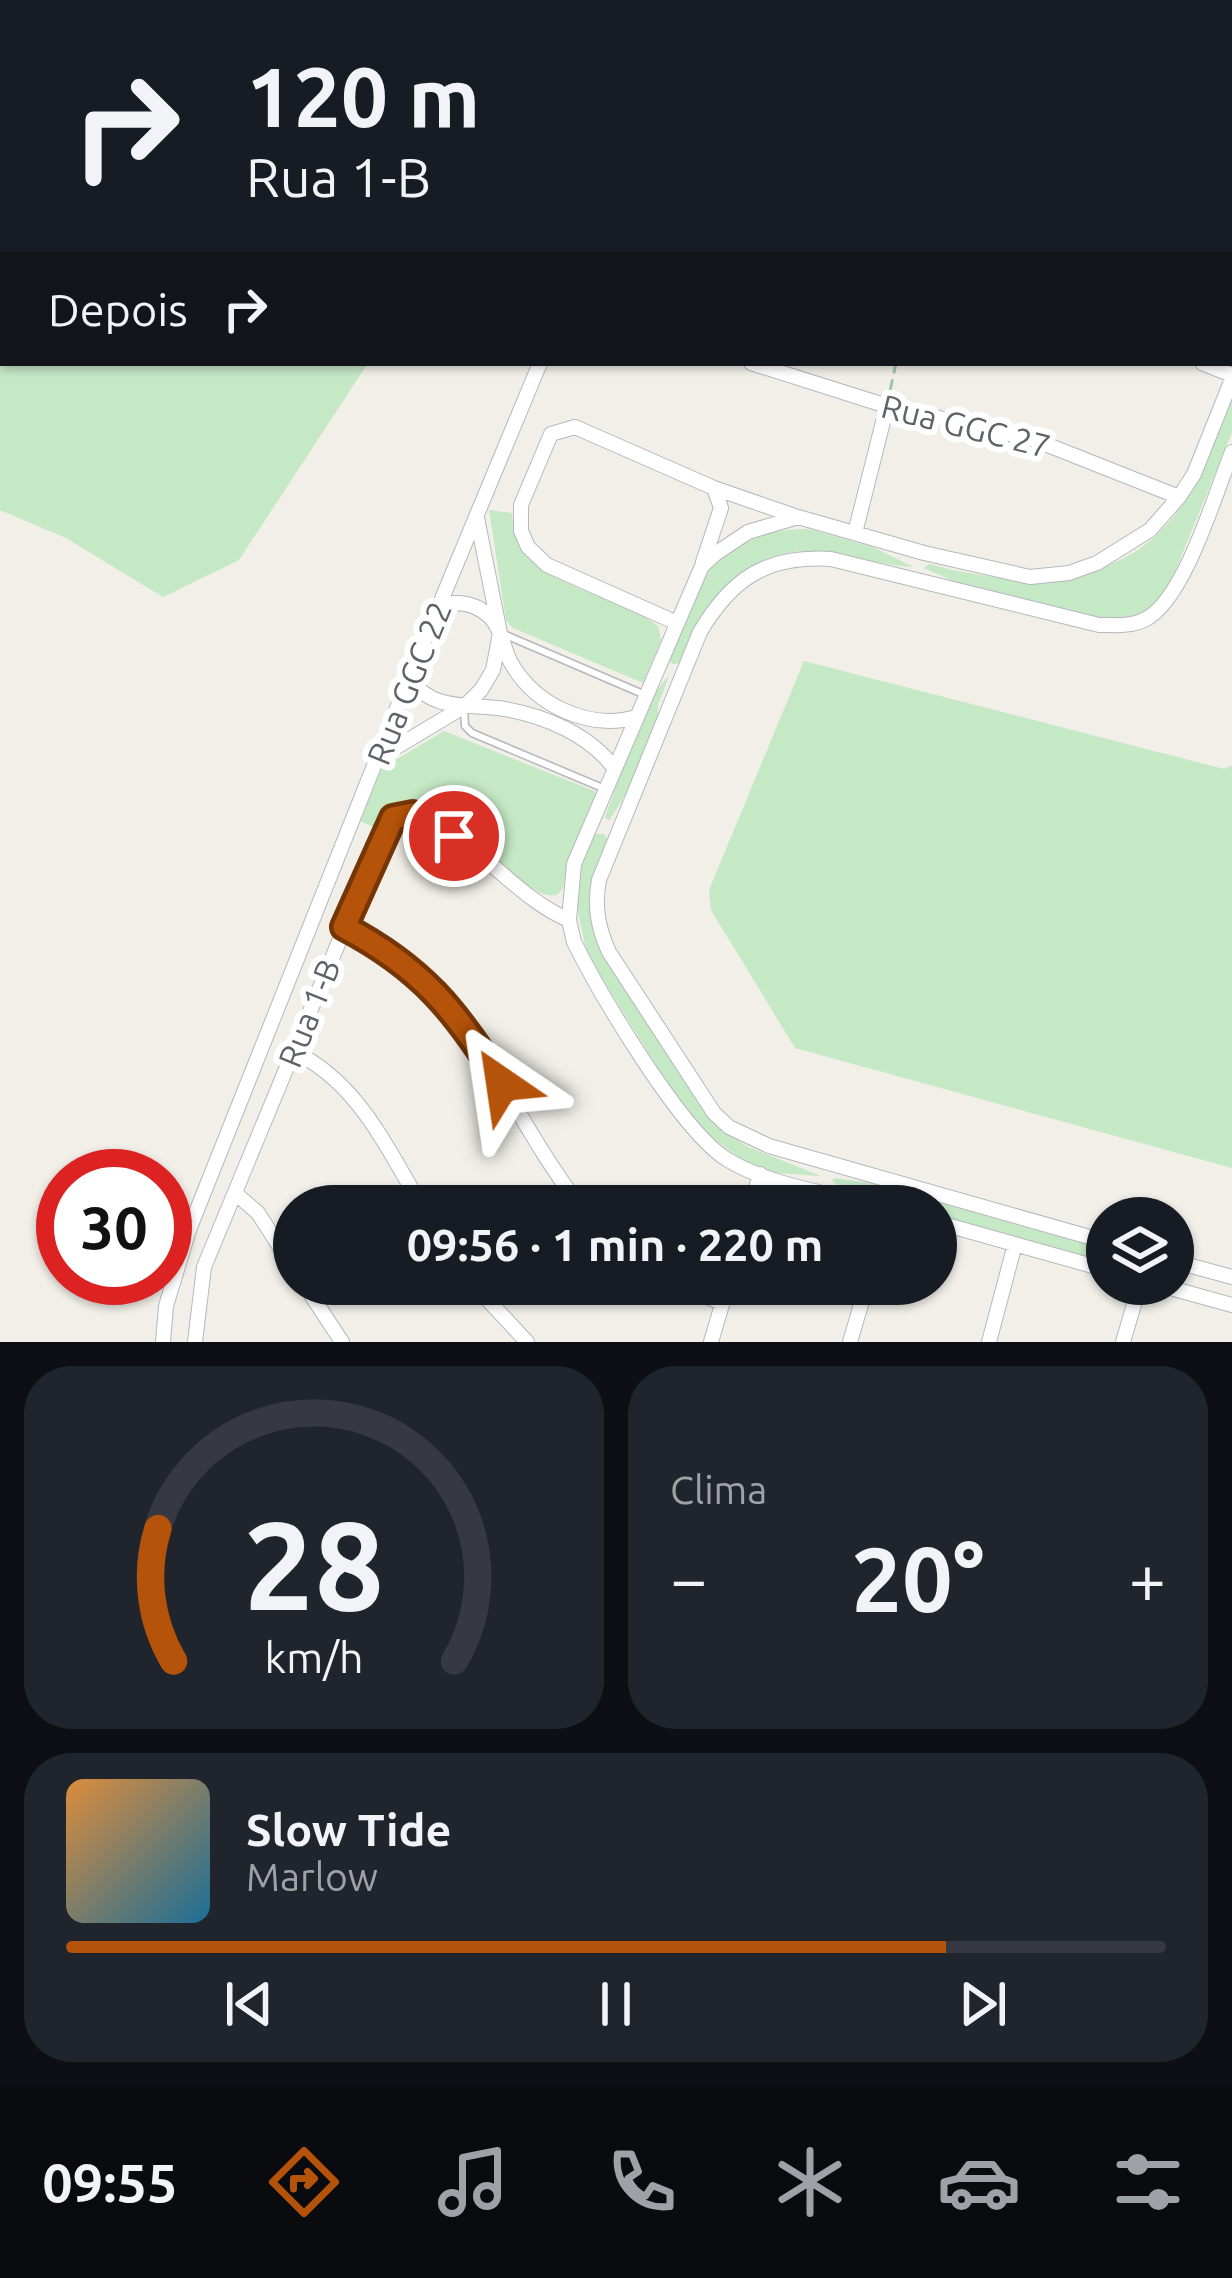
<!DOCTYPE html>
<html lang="pt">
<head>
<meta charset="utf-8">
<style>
  body { margin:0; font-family:Ubuntu,sans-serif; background:#20242c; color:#f1f3f6; height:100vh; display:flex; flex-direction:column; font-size:45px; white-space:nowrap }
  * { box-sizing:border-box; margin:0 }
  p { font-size:39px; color:#9ea1a6 }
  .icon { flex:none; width:66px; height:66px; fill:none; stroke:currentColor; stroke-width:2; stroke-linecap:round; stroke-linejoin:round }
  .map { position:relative; height:1342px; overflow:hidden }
  .side { display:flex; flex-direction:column; gap:24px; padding:24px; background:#0d0f14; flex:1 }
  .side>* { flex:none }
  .top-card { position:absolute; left:0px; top:0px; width:1233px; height:366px; box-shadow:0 3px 9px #0004; background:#171b24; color:#f1f3f6; overflow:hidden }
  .buttons { position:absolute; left:1086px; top:1197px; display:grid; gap:24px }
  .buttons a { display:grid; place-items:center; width:108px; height:108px; border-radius:50%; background:#171b24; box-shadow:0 3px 9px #0004; font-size:60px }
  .speed { position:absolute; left:36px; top:1149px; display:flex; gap:24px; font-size:60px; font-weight:700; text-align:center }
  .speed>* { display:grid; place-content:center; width:156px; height:156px; border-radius:50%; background:#171b24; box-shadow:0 3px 9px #0004; line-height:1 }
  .speed .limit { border:18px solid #d22; background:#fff; color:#111 }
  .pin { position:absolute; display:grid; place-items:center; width:102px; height:102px; color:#fff; margin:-51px; border:6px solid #fff; border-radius:50%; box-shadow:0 3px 12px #0007 }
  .me { position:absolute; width:132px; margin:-66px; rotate:328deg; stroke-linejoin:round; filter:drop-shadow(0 0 9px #0008) }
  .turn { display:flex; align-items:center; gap:42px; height:252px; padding:0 48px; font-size:54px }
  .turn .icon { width:156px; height:156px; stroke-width:2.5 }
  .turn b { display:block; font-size:84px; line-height:102px }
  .then { display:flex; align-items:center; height:114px; padding:0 48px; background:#0003; gap:24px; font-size:45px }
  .big { font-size:90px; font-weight:600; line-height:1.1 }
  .side .widget { flex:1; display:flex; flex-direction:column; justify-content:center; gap:18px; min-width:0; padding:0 42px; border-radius:48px; background:#20242c }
  .side .dial { align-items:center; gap:0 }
  .dial svg { height:312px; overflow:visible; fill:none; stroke:#363941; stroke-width:7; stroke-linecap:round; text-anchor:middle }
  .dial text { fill:#f1f3f6; stroke:none }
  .song { display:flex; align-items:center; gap:36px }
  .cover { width:144px; height:144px; border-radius:18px; background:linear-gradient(135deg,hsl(30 70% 55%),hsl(200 70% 35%)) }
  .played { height:12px; border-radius:6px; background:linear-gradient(90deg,#b45309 80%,#363941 80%) }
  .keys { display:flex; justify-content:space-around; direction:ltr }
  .heat { display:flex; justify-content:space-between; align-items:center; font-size:66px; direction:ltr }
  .side .tiles { flex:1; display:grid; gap:24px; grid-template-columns:1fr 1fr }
  .widget:last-child { grid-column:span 2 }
  .trip { position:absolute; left:273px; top:1185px; width:684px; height:120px; border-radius:60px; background:#171b24; box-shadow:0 3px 9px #0004; font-weight:600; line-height:120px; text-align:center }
  .tabs { display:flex; height:192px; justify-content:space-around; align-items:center; background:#090b0e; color:#9ea1a6 }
  .tabs .icon { width:84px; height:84px }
  .tabs .on { color:#b45309 }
  .tabs b { font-size:54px; color:#f1f3f6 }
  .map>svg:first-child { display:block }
  .green { fill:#c5e8c5 }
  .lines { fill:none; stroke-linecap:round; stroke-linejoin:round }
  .lane-casing { stroke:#b5b8bc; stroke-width:9 }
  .street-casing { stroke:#b5b8bc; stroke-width:16 }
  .path { stroke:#9cc7a9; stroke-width:3; stroke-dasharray:12 6; stroke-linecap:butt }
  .lane { stroke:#fff; stroke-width:6 }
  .street { stroke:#fff; stroke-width:14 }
  .route-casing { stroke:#753606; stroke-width:30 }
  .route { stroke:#b45309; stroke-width:21 }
  .labels { text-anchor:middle; stroke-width:12; stroke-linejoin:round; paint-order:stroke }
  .street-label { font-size:33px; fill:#5f6368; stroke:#fff }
</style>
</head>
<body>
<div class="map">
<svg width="1232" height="1342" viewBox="0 0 1232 1342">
  <rect width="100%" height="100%" fill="#f1efe8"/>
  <path class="green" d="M 0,132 L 3,363 L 368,363 L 239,560 L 163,597 L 66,538 L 0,510 Z
    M 1232,393 L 1232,432 L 1172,579 L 1156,604 L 1140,615 L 1103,620 L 964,586 L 924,568 L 929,564 C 1022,589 1131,592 1188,496 C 1207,465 1218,426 1232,393 Z
    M 489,510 L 512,513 C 515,588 612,589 658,626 L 661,640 L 643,683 L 513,628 L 506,620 Z
    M 808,529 L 873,547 L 913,567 C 884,566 853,555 823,552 C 745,543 709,602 681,663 L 672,664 L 669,660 L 702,578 C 729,545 765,528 808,529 Z
    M 804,661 L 1224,769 L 1232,765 L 1232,1168 L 795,1048 L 711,910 L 709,890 Z
    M 669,676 L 658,705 L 658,717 L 632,784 L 609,821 L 605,817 C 621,777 638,706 669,676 Z
    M 444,731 L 594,791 L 597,795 L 568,861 L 563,888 L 557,895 C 521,904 449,791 393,811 L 378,829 L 360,821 L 382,768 Z
    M 595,834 L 604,834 L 608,840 L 595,875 L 606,959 L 700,1106 L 718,1127 L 748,1147 L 821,1176 L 775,1173 L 746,1163 L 692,1122 L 587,955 L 576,902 L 583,860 Z
    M 835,1178 L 877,1184 L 1107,1249 L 1107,1266 L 936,1217 L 936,1206 C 892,1206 876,1196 836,1184 L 832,1180 Z"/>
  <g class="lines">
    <g class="lane-casing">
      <path id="lane" d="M 501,633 L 643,694
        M 464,710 L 465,726 L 472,733 L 605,789"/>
    </g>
    <g class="street-casing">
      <path id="street" d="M 909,0 L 918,3
        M 689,3 L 690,0
        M 728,3 L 729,0
        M 1230,92 L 1232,93
        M 1230,234 L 1232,235
        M 751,363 L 887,406 L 1035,440 L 1179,497
        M 1202,363 L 1232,375
        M 855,533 L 887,406
        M 703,562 L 721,508 L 714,488
        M 440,605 C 458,601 477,603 491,618 C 502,630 503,647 510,661 C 534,705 589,731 637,717
        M 677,623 L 547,565 L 528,547 L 521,531 L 521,505 L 551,434 L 575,427 L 714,488 L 795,516
        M 409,678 C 434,713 468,703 505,709 C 545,716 590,735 614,768
        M 380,757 L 465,706 L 481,690 L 493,670 L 500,633 L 477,518
        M 344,927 C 480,997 495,1095 580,1206
        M 293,1051 C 359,1083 385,1146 422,1206
        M 235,1193 L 258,1213 L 294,1269
        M 751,1206 L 760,1174
        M 878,1206 C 830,1193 771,1186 728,1160 C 681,1132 600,994 574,942 L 569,920 L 574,864 L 702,566 L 715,554 L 748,532 L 798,517 L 924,553 L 1030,577 L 1069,573 L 1097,563 L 1150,530 L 1179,497 L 1194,474 L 1232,379
        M 936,1222 L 1107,1270
        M 1107,1242 L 769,1146 L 729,1127 L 714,1113 L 609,952 C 598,928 594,906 599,880 L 700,632 C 732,578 767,555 831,559 L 1099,625 C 1114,625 1131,627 1146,619 C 1185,598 1215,494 1232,452
        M 1173,1261 L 1232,1277
        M 304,1284 L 342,1342
        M 473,1284 L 527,1342
        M 676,1284 L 722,1303
        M 1156,1284 L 1232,1305
        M 163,1342 L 166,1306 L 189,1230 L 409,678 L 540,363
        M 195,1342 L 204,1267 L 389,821 L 408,813 C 474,832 511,896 569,920
        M 711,1342 L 728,1284
        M 850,1342 L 867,1284
        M 989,1342 L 1015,1244
        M 1123,1342 L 1140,1284"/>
    </g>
    <path class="path" d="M 1030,3 L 1031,0
      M 890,391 L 896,363"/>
    <use href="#lane" class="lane"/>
    <use href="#street" class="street"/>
  </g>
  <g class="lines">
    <g class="route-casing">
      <path id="route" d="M 454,836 L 413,814 L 393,818 L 344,927 C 422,968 456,1011 502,1084"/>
    </g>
    <use href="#route" class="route"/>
  </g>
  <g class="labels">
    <g class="street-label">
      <text transform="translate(966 426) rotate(14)" y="12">Rua GGC 27</text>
      <text transform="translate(409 683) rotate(-68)" y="12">Rua GGC 22</text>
      <text transform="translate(309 1013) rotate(-68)" y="12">Rua 1-B</text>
    </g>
  </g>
</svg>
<div class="buttons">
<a><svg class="icon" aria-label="layers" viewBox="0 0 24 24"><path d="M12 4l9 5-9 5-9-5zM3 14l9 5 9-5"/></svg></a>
</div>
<div class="speed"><div class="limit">30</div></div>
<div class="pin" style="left:454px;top:836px;background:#d93025"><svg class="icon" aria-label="arrive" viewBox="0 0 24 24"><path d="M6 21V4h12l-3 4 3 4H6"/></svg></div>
<svg class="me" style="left:502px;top:1084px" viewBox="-20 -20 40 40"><path d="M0-17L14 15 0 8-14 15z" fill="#b45309" stroke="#fff" stroke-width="4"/></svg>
<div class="trip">09:56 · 1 min · 220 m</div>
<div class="top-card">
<div class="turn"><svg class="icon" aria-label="right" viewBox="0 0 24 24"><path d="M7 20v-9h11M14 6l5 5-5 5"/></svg><div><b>120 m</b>Rua 1-B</div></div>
<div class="then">Depois<svg class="icon" aria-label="right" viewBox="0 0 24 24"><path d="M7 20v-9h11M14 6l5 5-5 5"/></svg></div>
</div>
</div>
<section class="side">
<div class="tiles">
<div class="widget dial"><svg viewBox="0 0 100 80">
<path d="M14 69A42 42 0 1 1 86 69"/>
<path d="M14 69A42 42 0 0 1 10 35" stroke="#b45309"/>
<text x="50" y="56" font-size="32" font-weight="700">28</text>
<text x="50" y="72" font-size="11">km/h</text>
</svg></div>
<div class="widget"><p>Clima</p>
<div class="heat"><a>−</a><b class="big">20°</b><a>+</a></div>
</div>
<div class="widget">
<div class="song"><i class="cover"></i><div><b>Slow Tide</b><p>Marlow</p></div></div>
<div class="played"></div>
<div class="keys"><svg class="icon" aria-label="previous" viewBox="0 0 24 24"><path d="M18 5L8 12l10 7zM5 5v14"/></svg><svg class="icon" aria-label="pause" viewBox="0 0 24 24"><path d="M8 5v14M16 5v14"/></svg><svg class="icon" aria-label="next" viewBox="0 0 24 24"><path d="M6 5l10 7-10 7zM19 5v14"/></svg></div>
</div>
</div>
</section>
<nav class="tabs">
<b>09:55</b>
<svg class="icon on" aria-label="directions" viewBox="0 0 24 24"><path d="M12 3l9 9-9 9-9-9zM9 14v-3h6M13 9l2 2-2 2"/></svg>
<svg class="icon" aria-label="music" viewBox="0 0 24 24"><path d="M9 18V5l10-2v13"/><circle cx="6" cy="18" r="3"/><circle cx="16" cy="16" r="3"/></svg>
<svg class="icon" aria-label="phone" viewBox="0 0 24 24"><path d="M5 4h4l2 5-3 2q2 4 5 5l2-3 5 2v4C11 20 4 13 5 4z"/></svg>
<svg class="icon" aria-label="climate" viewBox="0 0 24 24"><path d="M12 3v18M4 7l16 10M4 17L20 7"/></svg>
<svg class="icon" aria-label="car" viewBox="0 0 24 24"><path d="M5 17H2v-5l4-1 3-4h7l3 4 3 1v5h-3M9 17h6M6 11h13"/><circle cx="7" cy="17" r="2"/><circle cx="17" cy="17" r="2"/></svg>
<svg class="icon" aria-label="filters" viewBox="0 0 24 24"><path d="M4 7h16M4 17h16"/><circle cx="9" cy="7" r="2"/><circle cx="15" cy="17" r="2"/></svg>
</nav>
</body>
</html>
